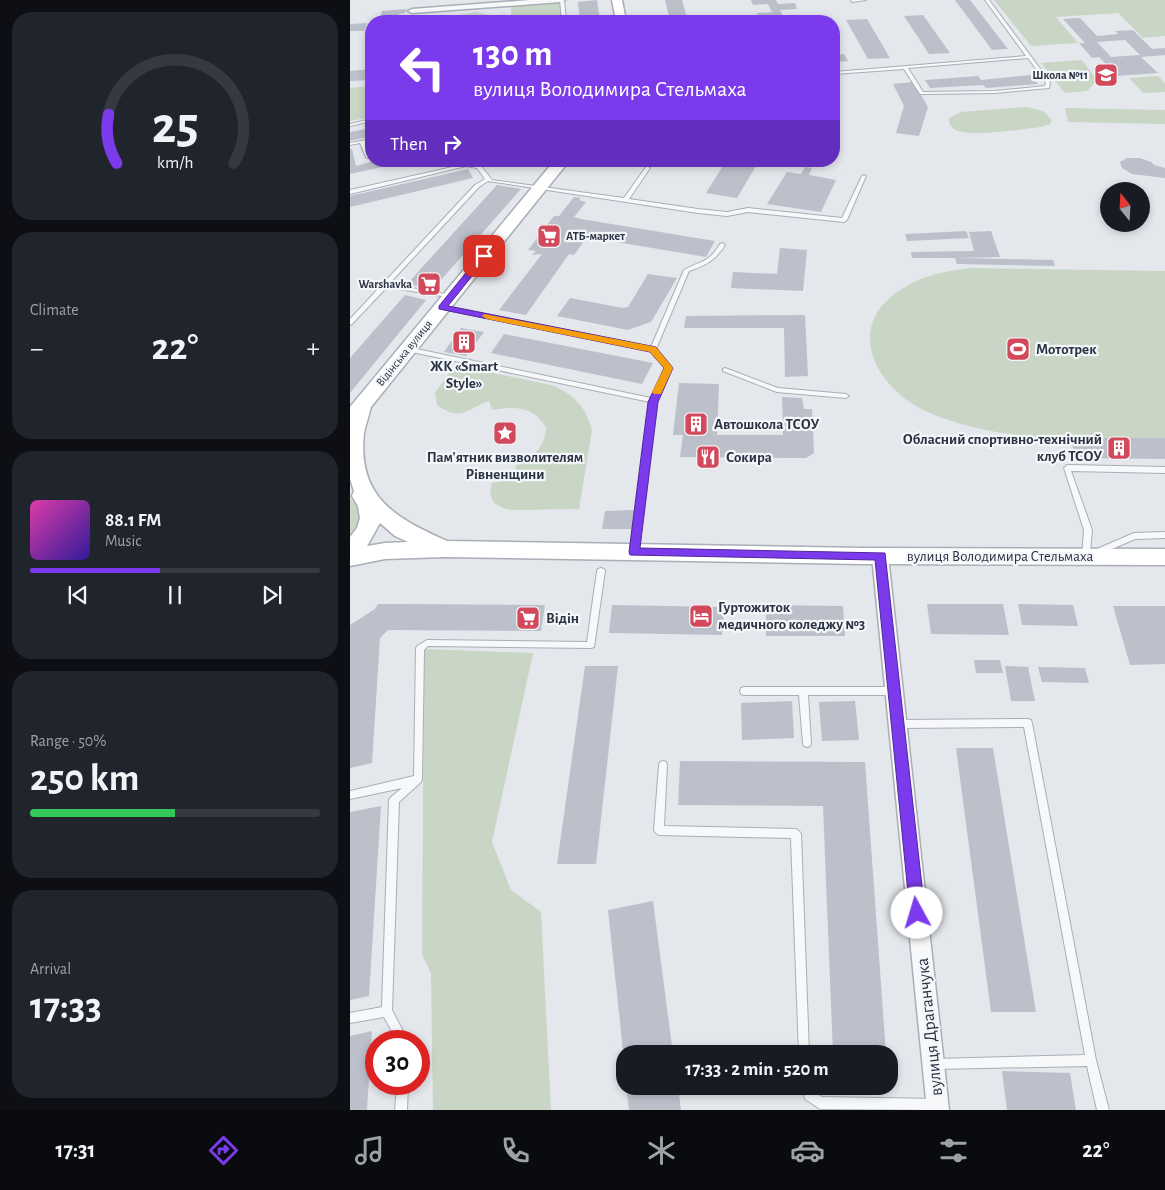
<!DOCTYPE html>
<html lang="en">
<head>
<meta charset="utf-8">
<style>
  body { margin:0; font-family:"Alegreya Sans",sans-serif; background:#20242c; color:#f1f3f6; height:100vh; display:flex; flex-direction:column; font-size:19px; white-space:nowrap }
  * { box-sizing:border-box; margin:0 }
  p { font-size:16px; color:#9ea1a6 }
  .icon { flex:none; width:28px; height:28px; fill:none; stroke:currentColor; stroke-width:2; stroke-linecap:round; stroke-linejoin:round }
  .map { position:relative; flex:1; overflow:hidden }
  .side { display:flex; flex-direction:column; gap:12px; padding:12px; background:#0d0f14; width:350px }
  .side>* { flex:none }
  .top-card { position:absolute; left:15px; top:15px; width:475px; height:152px; border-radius:20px; box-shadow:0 2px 8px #0003; background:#7c3aed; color:#fff; overflow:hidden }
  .needle { width:32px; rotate:342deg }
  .fabs { position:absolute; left:750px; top:182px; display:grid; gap:10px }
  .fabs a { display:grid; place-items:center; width:50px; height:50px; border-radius:50%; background:#171b24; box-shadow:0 2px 8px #0003; font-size:25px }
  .speed { position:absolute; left:15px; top:1030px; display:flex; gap:10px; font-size:25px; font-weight:700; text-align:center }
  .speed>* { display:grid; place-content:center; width:65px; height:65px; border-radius:50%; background:#171b24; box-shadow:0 2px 8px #0003; line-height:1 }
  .speed .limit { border:8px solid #d22; background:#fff; color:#111 }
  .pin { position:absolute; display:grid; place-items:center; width:42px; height:42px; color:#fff; margin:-21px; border-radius:10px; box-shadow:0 2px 8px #0006 }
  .me { position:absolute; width:55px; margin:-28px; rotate:354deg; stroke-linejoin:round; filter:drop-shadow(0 0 4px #0008) }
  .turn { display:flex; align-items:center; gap:18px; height:105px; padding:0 25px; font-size:22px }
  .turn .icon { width:65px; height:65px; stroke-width:2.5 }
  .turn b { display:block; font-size:35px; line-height:42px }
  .then { display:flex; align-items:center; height:48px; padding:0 25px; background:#0003; gap:10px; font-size:19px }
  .big { font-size:38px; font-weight:700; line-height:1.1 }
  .side .tile { flex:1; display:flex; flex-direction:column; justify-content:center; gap:8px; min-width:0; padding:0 18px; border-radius:20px; background:#20242c }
  .side .dial { align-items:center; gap:0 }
  .dial svg { height:130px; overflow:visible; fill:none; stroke:#363941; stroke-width:7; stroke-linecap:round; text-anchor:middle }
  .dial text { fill:#f1f3f6; stroke:none }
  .song { display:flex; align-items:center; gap:15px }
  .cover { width:60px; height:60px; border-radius:8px; background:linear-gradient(135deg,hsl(320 70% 55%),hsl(250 70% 35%)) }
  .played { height:5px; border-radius:2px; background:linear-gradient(90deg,#7c3aed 45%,#363941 45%) }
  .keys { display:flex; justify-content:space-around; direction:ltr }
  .heat { display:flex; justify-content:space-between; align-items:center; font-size:28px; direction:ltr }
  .charge { height:8px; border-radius:4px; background:linear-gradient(90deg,#34c759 50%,#363941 0) }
  .trip { position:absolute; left:266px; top:1045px; width:282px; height:50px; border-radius:20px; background:#171b24; box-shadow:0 2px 8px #0003; font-weight:700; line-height:50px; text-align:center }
  .tabs { display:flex; height:80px; justify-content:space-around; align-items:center; background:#090b0e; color:#9ea1a6 }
  .tabs .icon { width:35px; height:35px }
  .tabs .on { color:#7c3aed }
  .tabs b { font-size:22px; color:#f1f3f6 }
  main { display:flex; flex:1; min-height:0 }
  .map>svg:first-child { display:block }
  .green { fill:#c9d6c5 }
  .building { fill:#bbc0ca; fill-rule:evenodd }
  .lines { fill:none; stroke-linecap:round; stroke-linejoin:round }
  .lane-casing { stroke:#a9aeb7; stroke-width:2 }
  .street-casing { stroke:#a9aeb7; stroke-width:3 }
  .secondary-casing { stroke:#a9aeb7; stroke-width:3 }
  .lane { fill:#f7f8fa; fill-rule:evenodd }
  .street { fill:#f7f8fa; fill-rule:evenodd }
  .secondary { fill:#fff; fill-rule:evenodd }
  .route { fill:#7c3aed; stroke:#51269a }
  .slow { fill:#f59e0b }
  .labels { text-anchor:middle; stroke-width:4.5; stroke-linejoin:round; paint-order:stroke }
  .far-poi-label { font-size:12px; font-weight:bold; fill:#2b3445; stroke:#f4f6f9; text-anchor:end }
  .far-street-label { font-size:12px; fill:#2b3445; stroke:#f4f6f9 }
  .poi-label { font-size:15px; font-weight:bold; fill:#2b3445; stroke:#f4f6f9; text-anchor:start }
  .street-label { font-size:15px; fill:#2b3445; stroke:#f4f6f9 }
  .near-street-label { font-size:18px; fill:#2b3445; stroke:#f4f6f9 }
</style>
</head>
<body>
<main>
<section class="side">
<div class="tile dial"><svg viewBox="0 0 100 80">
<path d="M14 69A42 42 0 1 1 86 69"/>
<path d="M14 69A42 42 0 0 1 9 39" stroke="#7c3aed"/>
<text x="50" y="56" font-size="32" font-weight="700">25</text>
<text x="50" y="72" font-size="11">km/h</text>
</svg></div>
<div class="tile"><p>Climate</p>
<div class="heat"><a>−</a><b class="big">22°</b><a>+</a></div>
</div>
<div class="tile">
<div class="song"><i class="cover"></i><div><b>88.1 FM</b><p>Music</p></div></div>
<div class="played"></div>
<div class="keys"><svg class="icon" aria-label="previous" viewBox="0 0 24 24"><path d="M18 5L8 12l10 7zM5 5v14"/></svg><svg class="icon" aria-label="pause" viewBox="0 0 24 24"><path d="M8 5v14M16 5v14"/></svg><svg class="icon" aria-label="next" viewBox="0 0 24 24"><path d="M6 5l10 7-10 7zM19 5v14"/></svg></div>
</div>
<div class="tile"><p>Range · 50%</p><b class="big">250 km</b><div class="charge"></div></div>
<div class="tile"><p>Arrival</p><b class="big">17:33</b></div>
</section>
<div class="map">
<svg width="815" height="1110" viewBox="0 0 815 1110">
  <rect width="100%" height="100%" fill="#e4e7ec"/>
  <path class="green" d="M 644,0 L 815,0 L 815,36 L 793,38 L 768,13 L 706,17 L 728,43 L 681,46 Z
    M 210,1 L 212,21 L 161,21 L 161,4 Z
    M 126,12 L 144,16 L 147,21 L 98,21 L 110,15 Z
    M 732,60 L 747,80 L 737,91 L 715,93 L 691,63 Z
    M 808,76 L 815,83 L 815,92 L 793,93 L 779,78 Z
    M 21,86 L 21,117 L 0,121 L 0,88 Z
    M 676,107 L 693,111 L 702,120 L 700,124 L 691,127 C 675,129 615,138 604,129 C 600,126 599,123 599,118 L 611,112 Z
    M 715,108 L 815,110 L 815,124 L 718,122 Z
    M 622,268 L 815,271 L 815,438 C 743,438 666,444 596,419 C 580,414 559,404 547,392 C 518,365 507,325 541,297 C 564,277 593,271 622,268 Z
    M 105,365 L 201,385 C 223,393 236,407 242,430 L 229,509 L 162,510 L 155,509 L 144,503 L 140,494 L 142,483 L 169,478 L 165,466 C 182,458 195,448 196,428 C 185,406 164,406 142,410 L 139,401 C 117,408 112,423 87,405 L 85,393 Z
    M 0,498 C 18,513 11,524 0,540 Z
    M 74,649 L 183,653 L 142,842 L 161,890 L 191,912 L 201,1110 L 83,1110 L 81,973 L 72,955 Z"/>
  <path class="building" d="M 247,0 L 250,21 L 230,21 L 228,2 Z
    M 315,0 L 332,0 L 338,21 L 320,21 Z
    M 401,0 L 426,0 L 428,4 L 445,3 L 447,9 L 430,10 L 434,19 L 451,18 L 452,21 L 425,21 L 424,19 L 409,20 L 407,13 L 422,12 L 418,4 L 403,5 Z
    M 605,0 L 620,0 L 658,49 L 642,50 Z
    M 56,9 L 55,13 L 49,14 L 48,18 L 30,19 L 32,11 Z
    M 573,15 L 600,53 L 579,54 L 554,16 Z
    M 730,18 L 747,36 L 768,34 L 765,31 L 783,30 L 802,49 L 815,48 L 815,55 L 791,57 L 808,73 L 767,76 L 749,57 L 742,58 L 729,43 L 735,43 L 713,19 ZM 775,40 L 790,55 L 761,57 L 747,42 Z
    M 517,19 L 540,58 L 518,59 L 496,20 Z
    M 17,23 L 14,31 L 0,31 L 0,24 Z
    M 494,54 L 498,61 L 484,62 L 484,55 Z
    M 21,69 L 21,80 L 0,81 L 0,71 Z
    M 681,75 L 688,84 L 636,88 L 633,85 L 580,88 L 575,80 L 628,76 L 631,80 Z
    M 563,82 L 578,107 L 569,136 L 546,133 L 554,106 L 543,84 Z
    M 21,128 L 21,136 L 0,141 L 0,132 Z
    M 0,149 L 2,149 L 6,166 L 24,161 L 54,162 L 0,174 Z
    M 777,158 L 790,158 L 801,162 L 804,165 L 815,168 L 815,178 L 782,174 L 772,168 L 770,162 Z
    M 376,161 L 409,161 L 387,198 L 356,193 Z
    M 455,167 L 462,168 L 459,175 L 486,180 L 471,212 L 417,204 L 437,172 L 451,174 Z
    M 118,169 L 123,178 L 0,207 L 0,196 Z
    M 147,185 L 171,189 L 83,289 L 57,284 Z
    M 224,197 L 231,198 L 229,200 L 236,202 L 224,217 L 231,219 L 365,241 L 356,257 L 237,237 L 224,255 L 219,254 L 176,315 L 149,310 L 192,254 L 182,255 L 186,251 L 178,250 L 204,216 L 209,216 Z
    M 616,231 L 619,238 L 557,241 L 555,234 Z
    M 641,231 L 650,257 L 607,258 L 703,260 L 705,266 L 607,264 L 605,258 L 562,258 L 561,252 L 624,251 L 619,232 Z
    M 430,248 L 457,250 L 453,291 L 381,288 L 383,272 L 427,274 Z
    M 298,274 L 327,278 L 301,322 L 278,330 L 207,316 L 220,298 L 273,308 L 278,307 Z
    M 55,295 L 76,300 L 0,393 L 0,358 Z
    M 455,315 L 458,376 L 435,377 L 434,328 L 334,328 L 336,316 Z
    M 111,328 L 134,332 L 116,356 L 94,352 Z
    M 154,334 L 303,363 L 292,384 L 141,353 Z
    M 329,383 L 369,384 L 367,435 L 433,435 L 432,397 L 452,398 L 454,409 L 462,409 L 464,453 L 456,458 L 330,457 L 333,435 L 323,435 Z
    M 720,438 L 815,438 L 815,459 L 726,458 Z
    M 284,510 L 282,529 L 252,529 L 255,511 Z
    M 28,604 L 52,604 L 195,605 L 191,631 L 38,630 L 30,638 L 22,763 L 0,768 L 0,625 L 25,609 Z
    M 577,604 L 653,604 L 659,635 L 581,634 Z
    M 668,604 L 723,605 L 728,626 L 672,625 Z
    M 262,605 L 374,607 L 372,635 L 259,633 Z
    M 416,605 L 493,606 L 495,636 L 416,636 Z
    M 763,606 L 815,606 L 815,664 L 780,665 Z
    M 624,660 L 650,660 L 653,673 L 626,673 Z
    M 235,666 L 268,666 L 246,864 L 207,864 Z
    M 655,666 L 678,667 L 685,701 L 661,701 Z
    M 688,667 L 735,668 L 739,683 L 692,682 Z
    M 442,701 L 444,738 L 392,740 L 391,703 Z
    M 505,701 L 509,740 L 472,741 L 469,702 Z
    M 606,748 L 643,748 L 686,1012 L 641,1012 Z
    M 330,761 L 515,762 L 536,1054 L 483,1054 L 473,806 L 328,805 Z
    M 31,806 L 19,996 L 0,1000 L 0,812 Z
    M 303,901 L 323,1054 L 275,1054 L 274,1060 L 258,910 Z
    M 22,1031 L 17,1110 L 0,1110 L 0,1036 Z
    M 652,1071 L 720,1073 L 726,1110 L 657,1110 Z
    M 276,1086 L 328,1086 L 331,1110 L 279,1110 Z"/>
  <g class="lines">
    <g class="lane-casing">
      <path id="lane" d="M 210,0 L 214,0 L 216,21 L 212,21 Z
        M 501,0 L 516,0 L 502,2 Z
        M 635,0 L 639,0 L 700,82 L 699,88 L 645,93 L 572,94 L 570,94 L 554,69 L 484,74 L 484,72 L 676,56 ZM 678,58 L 696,83 L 695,86 L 645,91 L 573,92 L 558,68 Z
        M 21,119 L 21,121 L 0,126 L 0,124 Z
        M 21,139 L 21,141 L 15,143 L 20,155 L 21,155 L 21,158 L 18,158 L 16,157 L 10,143 L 0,145 L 0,143 Z
        M 116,164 L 131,166 L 142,180 L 274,198 L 296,167 L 298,167 L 300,168 L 279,199 L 348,209 L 377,212 L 398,208 L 492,218 L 512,176 L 514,175 L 516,176 L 497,220 L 494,222 L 398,212 L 377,216 L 348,213 L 138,181 L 129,187 L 39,284 L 101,295 L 104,297 L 103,298 L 37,287 L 2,324 L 0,325 L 0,319 L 125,185 L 135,179 L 127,168 L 116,166 L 0,194 L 0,190 Z
        M 372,243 L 375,245 C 366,260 355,266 339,271 L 306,349 L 321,368 L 306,401 L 287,554 L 281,554 L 280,552 L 300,402 L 57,351 L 54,349 L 57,347 L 301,398 L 315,368 L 301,351 L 92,309 L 89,307 L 92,305 L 301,347 L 334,270 C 351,260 358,264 370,244 Z
        M 375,368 L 428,388 L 496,394 L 499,396 L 496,398 L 427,392 L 373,371 L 373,369 Z
        M 717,465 L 815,467 L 815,473 L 721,471 L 742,530 L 740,552 L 784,533 L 815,532 L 815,538 L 785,539 L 739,559 L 733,559 L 732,557 L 734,530 L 714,468 Z
        M 251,568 L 254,569 L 255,571 L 244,647 L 241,648 L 78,646 L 74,650 L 72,779 L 71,782 L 49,802 L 42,1010 L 58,1041 L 47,1041 L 34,1017 L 0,1023 L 0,1013 L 32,1007 L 39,800 L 41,797 L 52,788 L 0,799 L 0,791 L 64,776 L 66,648 L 67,646 L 77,640 L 237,642 L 247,571 L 248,569 Z
        M 394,687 L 544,687 L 547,688 L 548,691 L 547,694 L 544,695 L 458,695 L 461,743 L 460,746 L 457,747 L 454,746 L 453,743 L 449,695 L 394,695 L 391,694 L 390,691 L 391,688 Z
        M 678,719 L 681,720 L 682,723 L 746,1060 L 759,1110 L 747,1110 L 737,1066 L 585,1069 L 581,1068 L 580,1064 L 581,1060 L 585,1059 L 735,1055 L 674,727 L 548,728 L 545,727 L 544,724 L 545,721 L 548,720 Z
        M 313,761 L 316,762 L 317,765 L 314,826 L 446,829 L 449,831 L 451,834 L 459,1054 L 449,1054 L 441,838 L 309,835 L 306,833 L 304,830 L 309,765 L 310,762 Z
        M 47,1084 L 58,1084 L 57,1110 L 45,1110 Z
        M 452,1086 L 463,1086 L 464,1092 L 472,1097 L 586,1099 L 590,1101 L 592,1105 L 590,1109 L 587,1110 L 470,1109 L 455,1099 Z"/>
    </g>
    <g class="street-casing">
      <path id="street" d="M 180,0 L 215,0 L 211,2 L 62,13 L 58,11 L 62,9 Z
        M 530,550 L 535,552 L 538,556 L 599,1110 L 577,1110 L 522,556 L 525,552 Z"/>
    </g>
    <g class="secondary-casing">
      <path id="secondary" d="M 262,0 L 272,0 L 276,21 L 266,21 Z
        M 204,161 L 219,161 L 21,407 C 19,415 16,424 14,433 C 7,497 45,518 97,541 L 512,548 L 815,549 L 815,565 L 512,564 L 95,557 L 35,559 L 0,566 L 0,537 L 7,528 L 10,518 L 8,506 L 2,496 L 4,491 L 0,479 L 0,407 ZM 30,523 L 45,536 L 58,542 L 35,543 L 17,546 Z"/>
    </g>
    <use href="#lane" class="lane"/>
    <use href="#street" class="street"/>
    <use href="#secondary" class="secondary"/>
  </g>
  <path class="route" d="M 131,254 L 138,256 L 98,306 L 306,347 L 323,368 L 308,402 L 290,548 L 535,553 L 575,913 L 573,918 L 567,920 L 562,918 L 560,913 L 525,560 L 280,555 L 279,552 L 298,402 L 314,368 L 300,352 L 89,309 L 89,306 Z"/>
  <path class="slow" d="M 134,314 L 306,347 L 323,368 L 311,394 L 304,394 L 302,392 L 314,368 L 300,352 L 137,319 L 132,316 Z"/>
  <defs>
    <g id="school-square" transform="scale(1.25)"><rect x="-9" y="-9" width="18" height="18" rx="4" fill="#d1495b" stroke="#f4f6f9"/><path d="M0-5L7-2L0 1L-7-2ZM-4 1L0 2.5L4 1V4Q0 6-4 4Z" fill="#fff"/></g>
    <g id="supermarket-square" transform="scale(1.25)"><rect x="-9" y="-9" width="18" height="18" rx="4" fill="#d1495b" stroke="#f4f6f9"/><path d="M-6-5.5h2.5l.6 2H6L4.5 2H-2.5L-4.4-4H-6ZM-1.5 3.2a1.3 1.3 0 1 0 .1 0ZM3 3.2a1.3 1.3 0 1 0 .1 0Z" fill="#fff"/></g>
    <g id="building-square" transform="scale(1.25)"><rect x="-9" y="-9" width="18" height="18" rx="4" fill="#d1495b" stroke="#f4f6f9"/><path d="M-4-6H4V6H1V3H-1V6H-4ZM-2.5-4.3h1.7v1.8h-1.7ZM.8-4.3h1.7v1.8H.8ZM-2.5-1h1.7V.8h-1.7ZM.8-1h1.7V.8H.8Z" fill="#fff"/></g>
    <g id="stadium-square" transform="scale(1.25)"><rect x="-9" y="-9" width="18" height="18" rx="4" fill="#d1495b" stroke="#f4f6f9"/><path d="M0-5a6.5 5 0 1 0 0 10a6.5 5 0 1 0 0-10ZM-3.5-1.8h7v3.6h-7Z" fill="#fff"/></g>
    <g id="sight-square" transform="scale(1.25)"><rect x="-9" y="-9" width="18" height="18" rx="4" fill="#d1495b" stroke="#f4f6f9"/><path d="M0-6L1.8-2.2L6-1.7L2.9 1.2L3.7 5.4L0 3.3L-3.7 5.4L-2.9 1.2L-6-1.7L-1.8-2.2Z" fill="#fff"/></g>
    <g id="restaurant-square" transform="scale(1.25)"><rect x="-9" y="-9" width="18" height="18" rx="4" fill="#d1495b" stroke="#f4f6f9"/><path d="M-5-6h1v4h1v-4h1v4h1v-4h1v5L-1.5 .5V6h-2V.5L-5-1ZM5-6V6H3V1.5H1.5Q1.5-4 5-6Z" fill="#fff"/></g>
    <g id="hotel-square" transform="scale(1.25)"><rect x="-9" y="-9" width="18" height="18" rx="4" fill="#d1495b" stroke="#f4f6f9"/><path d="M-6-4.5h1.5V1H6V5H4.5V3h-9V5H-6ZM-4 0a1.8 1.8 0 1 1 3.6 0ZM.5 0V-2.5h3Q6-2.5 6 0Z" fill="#fff"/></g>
  </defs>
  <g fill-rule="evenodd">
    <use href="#school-square" x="756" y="75"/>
    <use href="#supermarket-square" x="199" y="236"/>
    <use href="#supermarket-square" x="79" y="284"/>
    <use href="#building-square" x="114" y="342"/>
    <use href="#stadium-square" x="668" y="349"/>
    <use href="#building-square" x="346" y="424"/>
    <use href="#sight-square" x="155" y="433"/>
    <use href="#building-square" x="769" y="448"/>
    <use href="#restaurant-square" x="358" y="457"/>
    <use href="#hotel-square" x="351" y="616"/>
    <use href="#supermarket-square" x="178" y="618"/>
  </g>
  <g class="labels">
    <g class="far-poi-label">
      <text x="738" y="79">Школа №11</text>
      <text x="216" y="240" text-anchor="start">АТБ-маркет</text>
      <text x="62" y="288">Warshavka</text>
    </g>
    <g class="far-street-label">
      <text transform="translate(54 353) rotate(-51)" y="4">Відінська вулиця</text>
    </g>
    <g class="poi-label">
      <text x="686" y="354">Мототрек</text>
      <text x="114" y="371" text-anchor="middle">ЖК «Smart<tspan x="114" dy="17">Style»</tspan></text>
      <text x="364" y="429">Автошкола ТСОУ</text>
      <text x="752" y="444" text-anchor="end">Обласний спортивно-технічний<tspan x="752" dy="17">клуб ТСОУ</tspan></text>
      <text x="155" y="462" text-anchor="middle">Пам'ятник визволителям<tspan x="155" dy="17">Рівненщини</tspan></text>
      <text x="376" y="462">Сокира</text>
      <text x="368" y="612">Гуртожиток<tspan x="368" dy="17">медичного коледжу №3</tspan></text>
      <text x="196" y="623">Відін</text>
    </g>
    <g class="street-label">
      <text x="650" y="561">вулиця Володимира Стельмаха</text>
    </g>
    <g class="near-street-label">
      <text transform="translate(579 1027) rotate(-96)" y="6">вулиця Драганчука</text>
    </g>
  </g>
</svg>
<div class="fabs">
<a><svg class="needle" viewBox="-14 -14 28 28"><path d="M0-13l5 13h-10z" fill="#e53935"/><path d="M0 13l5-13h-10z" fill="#9ea1a6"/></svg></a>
</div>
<div class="speed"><div class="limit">30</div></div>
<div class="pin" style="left:134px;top:256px;background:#d93025"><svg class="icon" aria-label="arrive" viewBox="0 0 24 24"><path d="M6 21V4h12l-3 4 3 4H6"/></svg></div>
<svg class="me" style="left:567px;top:913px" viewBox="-20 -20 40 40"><circle r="19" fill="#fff"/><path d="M0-13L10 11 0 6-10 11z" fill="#7c3aed"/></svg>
<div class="trip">17:33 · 2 min · 520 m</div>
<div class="top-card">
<div class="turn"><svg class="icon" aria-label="left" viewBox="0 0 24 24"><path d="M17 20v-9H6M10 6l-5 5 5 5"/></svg><div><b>130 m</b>вулиця Володимира Стельмаха</div></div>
<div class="then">Then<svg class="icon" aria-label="right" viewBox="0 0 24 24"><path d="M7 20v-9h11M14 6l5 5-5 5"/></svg></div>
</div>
</div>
</main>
<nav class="tabs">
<b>17:31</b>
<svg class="icon on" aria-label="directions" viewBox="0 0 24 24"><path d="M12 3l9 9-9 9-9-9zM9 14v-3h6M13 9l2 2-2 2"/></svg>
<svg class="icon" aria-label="music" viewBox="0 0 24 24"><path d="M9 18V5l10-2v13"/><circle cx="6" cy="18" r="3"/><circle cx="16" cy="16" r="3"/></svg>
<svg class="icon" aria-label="phone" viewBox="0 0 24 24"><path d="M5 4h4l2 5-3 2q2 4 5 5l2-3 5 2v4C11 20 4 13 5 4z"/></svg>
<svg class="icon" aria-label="climate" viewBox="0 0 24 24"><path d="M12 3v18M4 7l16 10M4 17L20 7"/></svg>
<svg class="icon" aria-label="car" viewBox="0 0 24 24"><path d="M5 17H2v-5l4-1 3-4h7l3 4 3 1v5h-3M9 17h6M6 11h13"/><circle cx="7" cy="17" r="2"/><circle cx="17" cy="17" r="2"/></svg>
<svg class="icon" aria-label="filters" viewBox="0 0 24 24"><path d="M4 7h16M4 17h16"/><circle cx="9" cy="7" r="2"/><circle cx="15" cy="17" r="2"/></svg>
<b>22°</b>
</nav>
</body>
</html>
